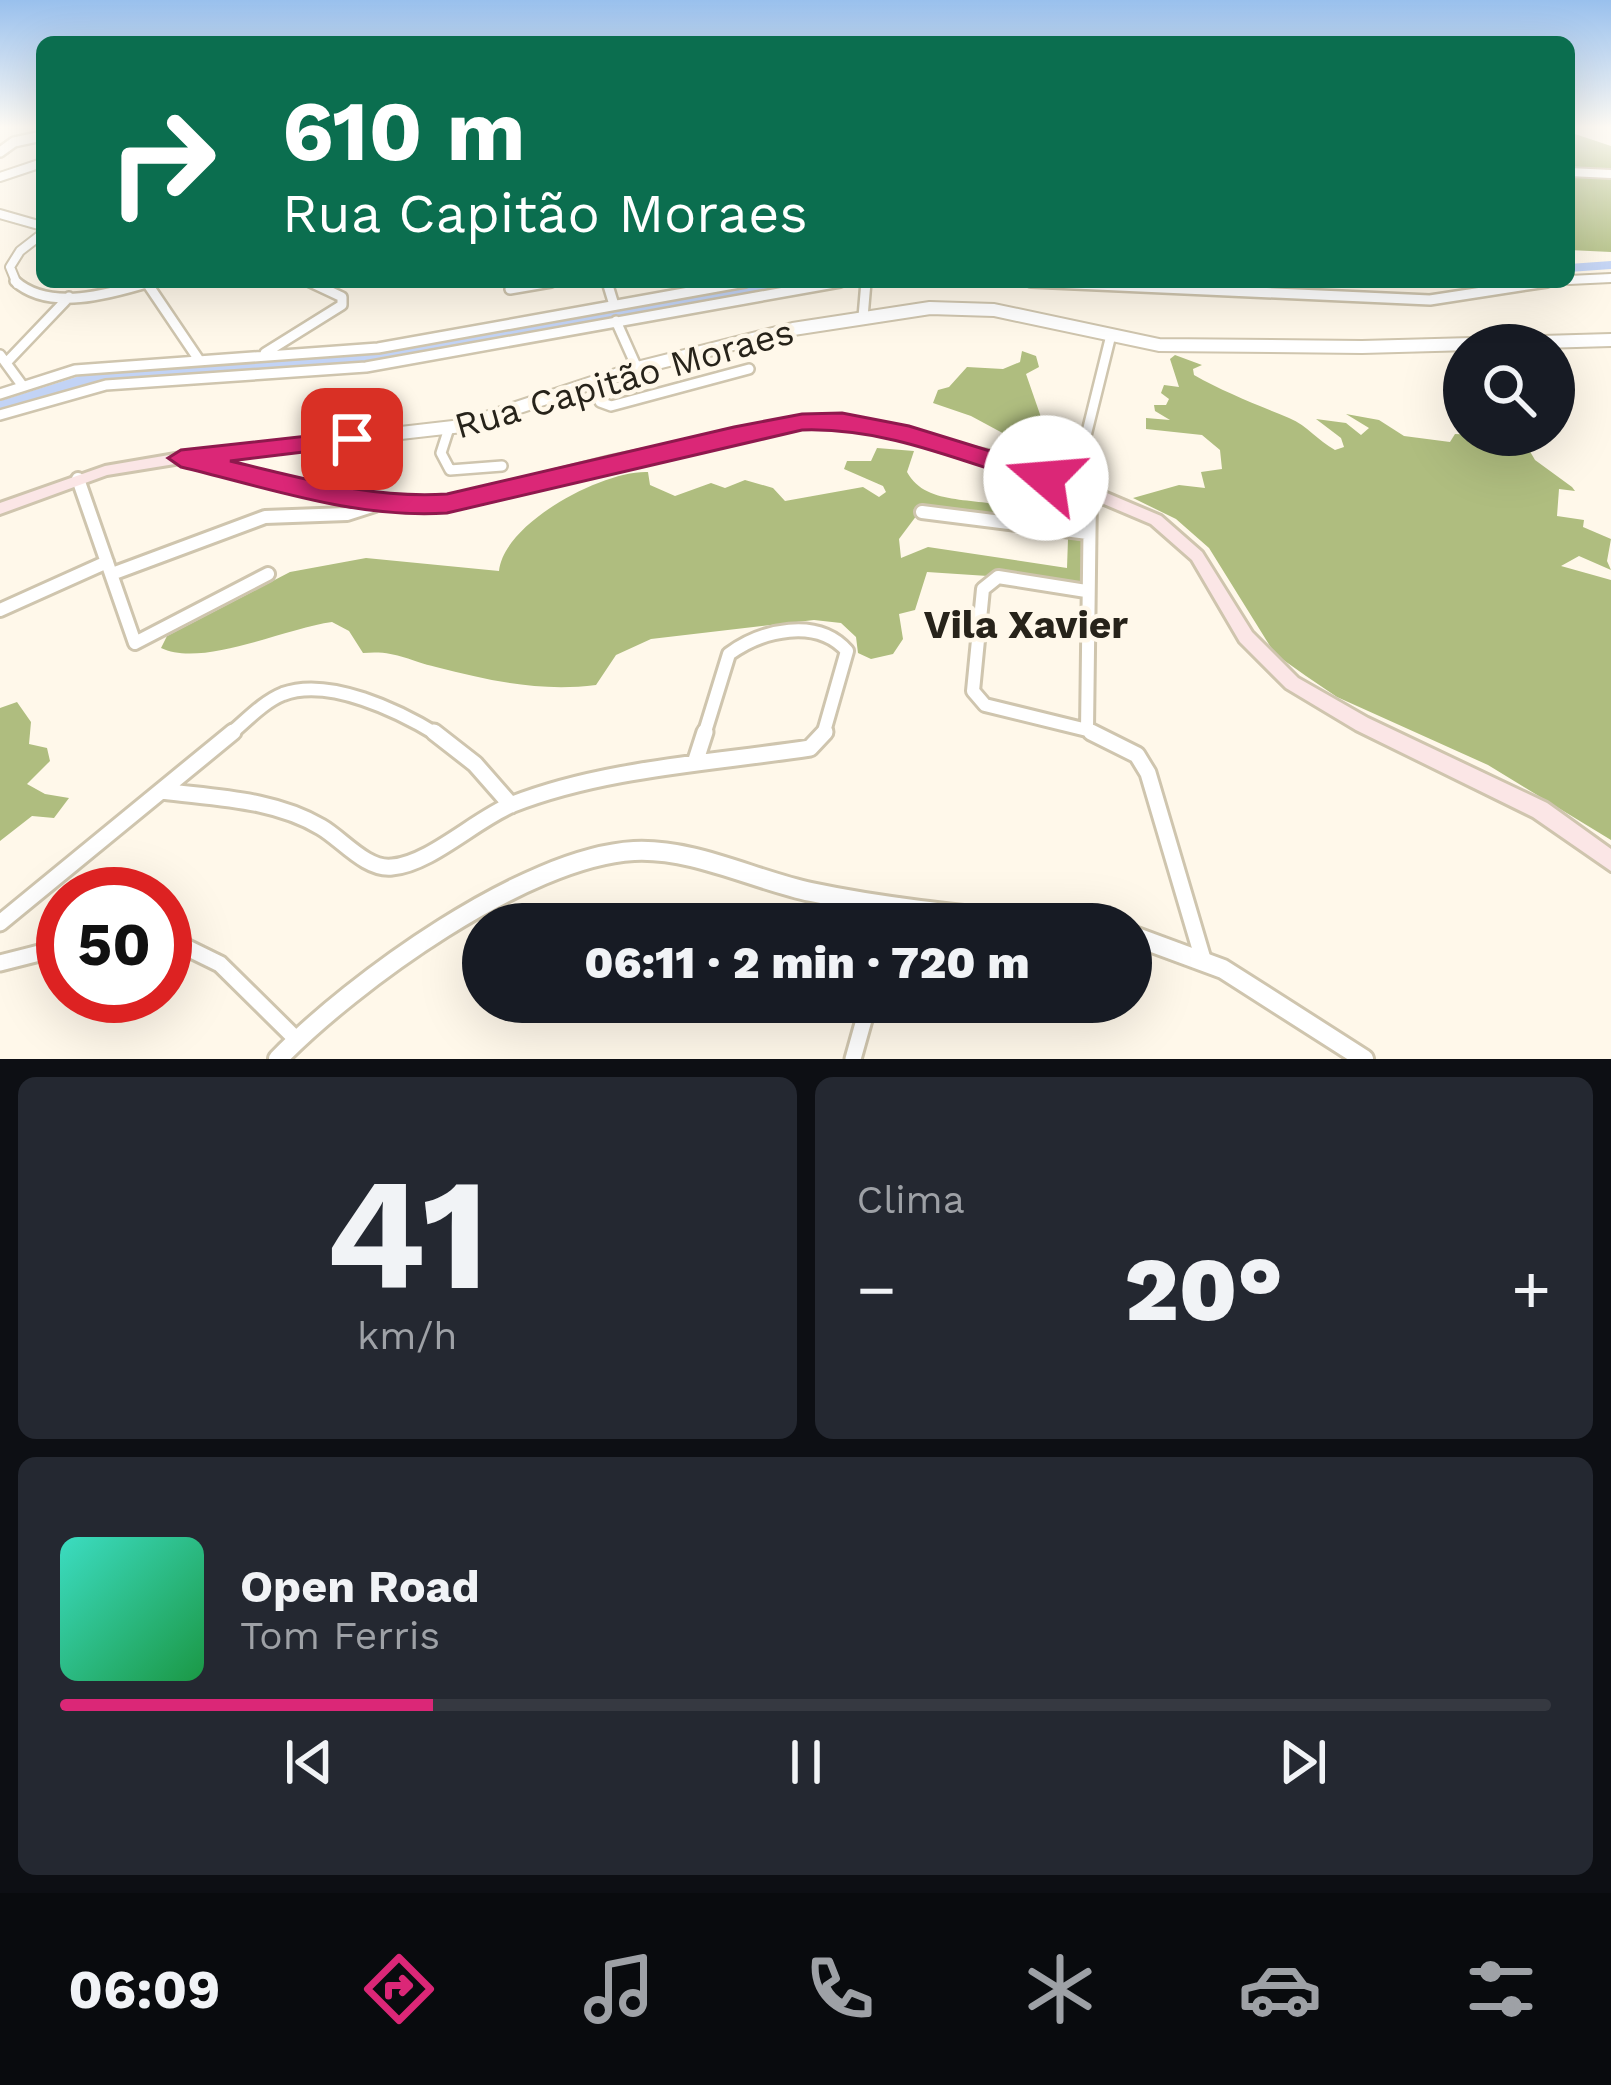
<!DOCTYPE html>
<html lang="pt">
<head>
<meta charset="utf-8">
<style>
  body { margin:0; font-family:"Work Sans",sans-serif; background:#242831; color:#f1f3f6; height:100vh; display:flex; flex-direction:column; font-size:45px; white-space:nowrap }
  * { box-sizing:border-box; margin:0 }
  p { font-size:39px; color:#9ea1a6 }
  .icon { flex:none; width:66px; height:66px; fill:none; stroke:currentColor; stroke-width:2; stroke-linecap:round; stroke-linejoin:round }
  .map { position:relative; height:1059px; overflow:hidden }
  .sheet { display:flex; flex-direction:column; gap:18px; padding:18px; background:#0d0f14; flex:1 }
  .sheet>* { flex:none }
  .hud { position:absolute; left:36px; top:36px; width:1539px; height:252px; border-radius:18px; box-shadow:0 12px 48px #0002; background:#0b6e4f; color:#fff; overflow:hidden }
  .buttons { position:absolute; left:1443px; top:324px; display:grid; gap:24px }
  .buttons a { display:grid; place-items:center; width:132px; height:132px; border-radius:50%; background:#171b24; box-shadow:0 12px 48px #0002; font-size:60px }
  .speed { position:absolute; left:36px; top:867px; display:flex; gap:24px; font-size:60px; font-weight:700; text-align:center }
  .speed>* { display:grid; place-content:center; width:156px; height:156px; border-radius:50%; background:#171b24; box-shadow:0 12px 48px #0002; line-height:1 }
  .speed .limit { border:18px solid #d22; background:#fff; color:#111 }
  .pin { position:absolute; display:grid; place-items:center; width:102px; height:102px; color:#fff; margin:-51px; border-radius:24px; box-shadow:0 6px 18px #0006 }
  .me { position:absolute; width:132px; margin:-66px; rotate:288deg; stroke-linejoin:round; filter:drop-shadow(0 0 9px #0008) }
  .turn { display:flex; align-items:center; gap:42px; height:252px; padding:0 48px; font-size:54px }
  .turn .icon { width:156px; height:156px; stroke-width:2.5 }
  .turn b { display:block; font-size:84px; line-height:102px }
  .big { font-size:90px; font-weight:800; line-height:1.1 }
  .sheet .card { flex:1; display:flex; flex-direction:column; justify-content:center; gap:18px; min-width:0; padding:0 42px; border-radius:18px; background:#242831 }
  .sheet .dial { align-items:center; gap:0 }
  .dial b { font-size:156px; line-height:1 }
  .song { display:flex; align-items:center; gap:36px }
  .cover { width:144px; height:144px; border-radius:18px; background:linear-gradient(135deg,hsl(170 70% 55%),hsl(140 70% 35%)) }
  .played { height:12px; border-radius:6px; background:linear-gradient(90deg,#db2777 25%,#363941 25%) }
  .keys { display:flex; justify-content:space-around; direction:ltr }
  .heat { display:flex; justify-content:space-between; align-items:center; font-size:66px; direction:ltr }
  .sheet .tiles { flex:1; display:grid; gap:18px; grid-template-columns:1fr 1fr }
  .card:last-child { grid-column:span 2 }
  .trip { position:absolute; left:462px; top:903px; width:690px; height:120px; border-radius:60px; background:#171b24; box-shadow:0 12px 48px #0002; font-weight:800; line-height:120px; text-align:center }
  .tab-bar { display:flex; height:192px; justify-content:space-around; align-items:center; background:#090b0e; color:#9ea1a6 }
  .tab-bar .icon { width:84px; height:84px }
  .tab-bar .on { color:#db2777 }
  .tab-bar b { font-size:54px; color:#f1f3f6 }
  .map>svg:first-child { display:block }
  .forest { fill:#afbd7f }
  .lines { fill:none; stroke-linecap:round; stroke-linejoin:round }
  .river { fill:#c2d3f5; fill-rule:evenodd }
  .minor-far3-casing { stroke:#cfc5ae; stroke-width:12 }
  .minor-far2-casing { stroke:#cfc5ae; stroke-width:14 }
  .minor-far1-casing { stroke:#cfc5ae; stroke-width:18 }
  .minor-casing { stroke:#cfc5ae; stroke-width:21 }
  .tertiary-far2-casing { stroke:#cfc5ae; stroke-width:14 }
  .tertiary-far1-casing { stroke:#cfc5ae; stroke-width:16 }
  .tertiary-casing { stroke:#cfc5ae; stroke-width:24 }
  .secondary-casing { stroke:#cfc5ae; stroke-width:6 }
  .minor-far3 { stroke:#fff; stroke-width:8 }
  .minor-far2 { stroke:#fff; stroke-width:9 }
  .minor-far1 { stroke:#fff; stroke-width:12 }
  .minor { stroke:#fff; stroke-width:15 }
  .tertiary-far2 { stroke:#fff; stroke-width:9 }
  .tertiary-far1 { stroke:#fff; stroke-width:12 }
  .tertiary { stroke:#fff; stroke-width:18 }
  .secondary { fill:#fbe6e6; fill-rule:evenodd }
  .route { fill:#db2777; stroke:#8e194d; stroke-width:3 }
  .labels { text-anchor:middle; stroke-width:9; stroke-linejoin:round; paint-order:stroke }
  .street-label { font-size:36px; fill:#27231a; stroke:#fff8ea }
  .neighbourhood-label { font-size:39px; font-weight:bold; fill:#27231a; stroke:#fff8ea }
</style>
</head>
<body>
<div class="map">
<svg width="1611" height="1059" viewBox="0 0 1611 1059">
  <rect width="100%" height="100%" fill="#fff8ea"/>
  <path class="forest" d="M 1569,132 L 1611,146 L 1611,252 L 1569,250 Z
    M 1022,351 L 1036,356 L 1039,367 L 1026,374 L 1051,446 L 1063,453 L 1056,461 L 1010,452 L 1005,447 L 1011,445 L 1010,437 L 971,416 L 933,403 L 938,390 L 949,387 L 967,367 L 1003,369 L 1020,362 Z
    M 1175,355 L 1202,365 L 1193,369 L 1194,375 C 1224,392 1255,404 1289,418 C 1308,426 1318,441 1335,450 L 1344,447 L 1341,438 L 1316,419 L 1346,423 L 1361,435 L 1369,428 L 1346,414 L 1379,420 L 1404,436 L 1450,442 L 1455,434 L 1480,435 L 1494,446 L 1528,448 L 1535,460 L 1572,487 L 1575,491 L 1559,489 L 1557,516 L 1584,520 L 1583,527 L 1611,539 L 1607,561 L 1611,570 L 1579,556 L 1561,566 L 1611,580 L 1611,840 L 1488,765 L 1337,697 L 1306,676 L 1275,654 L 1209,548 L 1176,519 L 1133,498 L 1179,485 L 1205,488 L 1201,472 L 1222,469 L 1220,450 L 1202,435 L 1146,429 L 1146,418 L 1170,420 L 1155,411 L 1154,405 L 1166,405 L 1169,399 L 1161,393 L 1164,385 L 1179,387 L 1170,359 Z
    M 877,448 L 914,451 L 907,472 C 928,511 987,493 1021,513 L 1016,517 L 923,507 L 899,539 L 901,558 L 928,547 L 1067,568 L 1068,539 L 1084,541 L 1081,582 L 927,572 L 915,610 L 899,614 L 903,639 L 893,654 L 871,659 L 858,653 L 856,637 L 841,623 L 814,620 L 651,639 L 616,655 L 596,685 C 540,692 491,681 436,667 C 407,660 395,650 363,653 L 349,631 L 332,622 C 286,628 202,668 161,648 L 167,636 L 290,572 L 366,558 L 499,571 C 504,522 604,470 648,472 L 650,485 L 675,496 L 711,483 L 725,488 L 745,480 L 773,488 L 785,501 L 863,487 L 879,497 L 886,492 L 883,486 L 844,469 L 847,461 L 871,461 Z
    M 17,702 L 31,722 L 29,744 L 47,748 L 50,761 L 27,784 L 45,794 L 69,798 L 54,818 L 32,816 L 0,841 L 0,708 Z"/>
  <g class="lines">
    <path class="river" d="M 1611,261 L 1611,269 L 1569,272 L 1569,264 Z
      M 772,282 L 802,282 L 795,286 L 361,362 L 93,382 L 0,411 L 0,401 L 92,372 L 361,354 Z
      M 1397,282 L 1425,282 C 1419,288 1403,288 1397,282 Z"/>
    <g class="minor-far3-casing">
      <path id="minor-far3" d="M 1569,172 L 1611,174
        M 0,177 L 42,163
        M 0,214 L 42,226
        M 1569,280 L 1611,278
        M 1031,282 L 1065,284
        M 17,284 L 10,267 L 20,251 L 42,234
        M 145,284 L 150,282
        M 542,284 L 551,282
        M 736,284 L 745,282
        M 831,284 L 840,282
        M 1537,284 L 1547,282"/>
    </g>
    <g class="minor-far2-casing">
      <path id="minor-far2" d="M 15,281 C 49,312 110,294 150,282
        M 607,282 L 614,305
        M 1031,282 L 1430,300 L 1547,282
        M 147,283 L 199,360
        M 510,289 L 551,282
        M 863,317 L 866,282
        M 616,321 L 637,368
        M 265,353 L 342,305 L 342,297 L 310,282
        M 0,355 L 22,385
        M 6,363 L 69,297
        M 592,384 L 600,402 L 611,406 L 749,369
        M 0,394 L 75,370 L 378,348 L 745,282
        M 0,415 L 106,385 L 366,367 L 840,282
        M 449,428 L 441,453 L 450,470 L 502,466
        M 966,451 L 1067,469 L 1079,464 L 1110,339"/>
    </g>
    <g class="minor-far1-casing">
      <path id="minor-far1" d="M 78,479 L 135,643 L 268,574
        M 1090,492 L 1087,730 L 1097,735
        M 922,512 L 1088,533
        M 112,574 L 265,517 L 347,514 L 375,505
        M 1086,591 L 998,577 L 983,589 L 973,691 L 985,705 L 1087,730
        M 0,610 L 107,562
        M 229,735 C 246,721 263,702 283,694 C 329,677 399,711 438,735
        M 704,735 L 729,654 C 762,630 817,617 847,651 L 823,735"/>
    </g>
    <g class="minor-casing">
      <path id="minor" d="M 434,732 L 475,764 L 511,805
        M 1091,732 L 1137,755 L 1148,773 L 1203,959
        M 695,763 L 705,732
        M 162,791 C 216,798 274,799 321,827 C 342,839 366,870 392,867 C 430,864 476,819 513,804 C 605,768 713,763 810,748 L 825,732
        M 0,923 L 233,732
        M 893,924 L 899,906
        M 165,937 L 220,964 L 295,1038
        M 0,963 L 63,947
        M 853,1059 L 869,1002"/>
    </g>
    <g class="tertiary-far2-casing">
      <path id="tertiary-far2" d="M 0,152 L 14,142 L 42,136"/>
    </g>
    <g class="tertiary-far1-casing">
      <path id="tertiary-far1" d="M 181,458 L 462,426 L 637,368 L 793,329 L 930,308 L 994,310 L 1159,345 L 1362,347 L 1611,340"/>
    </g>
    <g class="tertiary-casing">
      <path id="tertiary" d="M 1131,935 L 1223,969 L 1364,1059
        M 278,1059 C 353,982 525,857 634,851 C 694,848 754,880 811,892 C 891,909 974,916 1055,924"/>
    </g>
    <g class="secondary-casing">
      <path id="secondary" d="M 802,418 L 875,422 L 1095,488 L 1161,516 L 1202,552 L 1252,632 L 1298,678 L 1368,718 L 1547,803 L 1611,849 L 1611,871 L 1533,817 L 1356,730 L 1286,688 L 1240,642 L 1192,560 L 1151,524 L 1085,496 L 869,429 L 802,426 L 610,467 L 447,508 L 375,510 L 181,463 L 107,475 L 0,514 L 0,503 L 105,466 L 181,453 L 375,500 L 447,498 L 610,457 Z"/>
    </g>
    <use href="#minor-far3" class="minor-far3"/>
    <use href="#minor-far2" class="minor-far2"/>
    <use href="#minor-far1" class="minor-far1"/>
    <use href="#minor" class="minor"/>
    <use href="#tertiary-far2" class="tertiary-far2"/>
    <use href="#tertiary-far1" class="tertiary-far1"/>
    <use href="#tertiary" class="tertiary"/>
    <use href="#secondary" class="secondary"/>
  </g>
  <linearGradient id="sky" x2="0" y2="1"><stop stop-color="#99c0ed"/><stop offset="0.46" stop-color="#fffcf6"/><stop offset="1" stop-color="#fffcf6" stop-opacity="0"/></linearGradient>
  <rect width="1611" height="276" fill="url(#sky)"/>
  <path class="route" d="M 842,413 L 909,426 L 1055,471 L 1058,478 L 1046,487 C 964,463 888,427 802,430 L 447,513 C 356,519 269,488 181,467 L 168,458 L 181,450 L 352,431 L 364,439 L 361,445 L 230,461 C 303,478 371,499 447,494 L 734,427 L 802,414 Z"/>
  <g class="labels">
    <g class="street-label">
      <text transform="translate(624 378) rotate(-16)" y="13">Rua Capitão Moraes</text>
    </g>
    <g class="neighbourhood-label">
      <text x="1026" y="638">Vila Xavier</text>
    </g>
  </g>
</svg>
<div class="buttons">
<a><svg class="icon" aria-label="search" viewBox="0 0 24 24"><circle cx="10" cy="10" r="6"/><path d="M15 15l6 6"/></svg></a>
</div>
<div class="speed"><div class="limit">50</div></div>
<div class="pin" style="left:352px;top:439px;background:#d93025"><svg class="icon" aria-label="arrive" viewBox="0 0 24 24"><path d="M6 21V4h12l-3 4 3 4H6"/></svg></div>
<svg class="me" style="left:1046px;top:478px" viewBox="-20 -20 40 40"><circle r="19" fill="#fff"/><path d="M0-13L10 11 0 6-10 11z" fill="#db2777"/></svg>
<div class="trip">06:11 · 2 min · 720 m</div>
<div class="hud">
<div class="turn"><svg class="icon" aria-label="right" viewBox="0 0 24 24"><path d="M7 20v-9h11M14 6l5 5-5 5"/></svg><div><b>610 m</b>Rua Capitão Moraes</div></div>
</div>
</div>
<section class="sheet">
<div class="tiles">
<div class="card dial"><b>41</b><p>km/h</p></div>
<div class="card"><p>Clima</p>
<div class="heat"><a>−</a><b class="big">20°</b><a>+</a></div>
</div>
<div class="card">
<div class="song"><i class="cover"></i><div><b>Open Road</b><p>Tom Ferris</p></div></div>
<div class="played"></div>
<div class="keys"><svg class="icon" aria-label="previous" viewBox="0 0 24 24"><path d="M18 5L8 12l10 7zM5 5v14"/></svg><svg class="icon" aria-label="pause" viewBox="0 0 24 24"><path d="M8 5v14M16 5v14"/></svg><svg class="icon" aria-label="next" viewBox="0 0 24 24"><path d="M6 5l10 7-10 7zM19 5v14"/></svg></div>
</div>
</div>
</section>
<nav class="tab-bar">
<b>06:09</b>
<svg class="icon on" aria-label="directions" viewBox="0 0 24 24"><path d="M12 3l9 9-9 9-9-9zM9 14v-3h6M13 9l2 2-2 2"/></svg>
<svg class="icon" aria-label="music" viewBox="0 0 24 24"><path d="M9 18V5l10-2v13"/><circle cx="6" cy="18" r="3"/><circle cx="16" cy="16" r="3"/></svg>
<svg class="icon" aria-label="phone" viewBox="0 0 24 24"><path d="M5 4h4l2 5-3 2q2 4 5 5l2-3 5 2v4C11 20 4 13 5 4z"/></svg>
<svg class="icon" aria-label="climate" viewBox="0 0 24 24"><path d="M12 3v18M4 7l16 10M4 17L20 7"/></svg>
<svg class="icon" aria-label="car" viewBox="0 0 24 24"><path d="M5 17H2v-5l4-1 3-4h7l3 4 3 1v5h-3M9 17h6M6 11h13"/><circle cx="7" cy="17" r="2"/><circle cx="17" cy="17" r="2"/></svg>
<svg class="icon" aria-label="filters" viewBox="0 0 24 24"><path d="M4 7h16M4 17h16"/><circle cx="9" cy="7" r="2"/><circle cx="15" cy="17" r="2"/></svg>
</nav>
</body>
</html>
